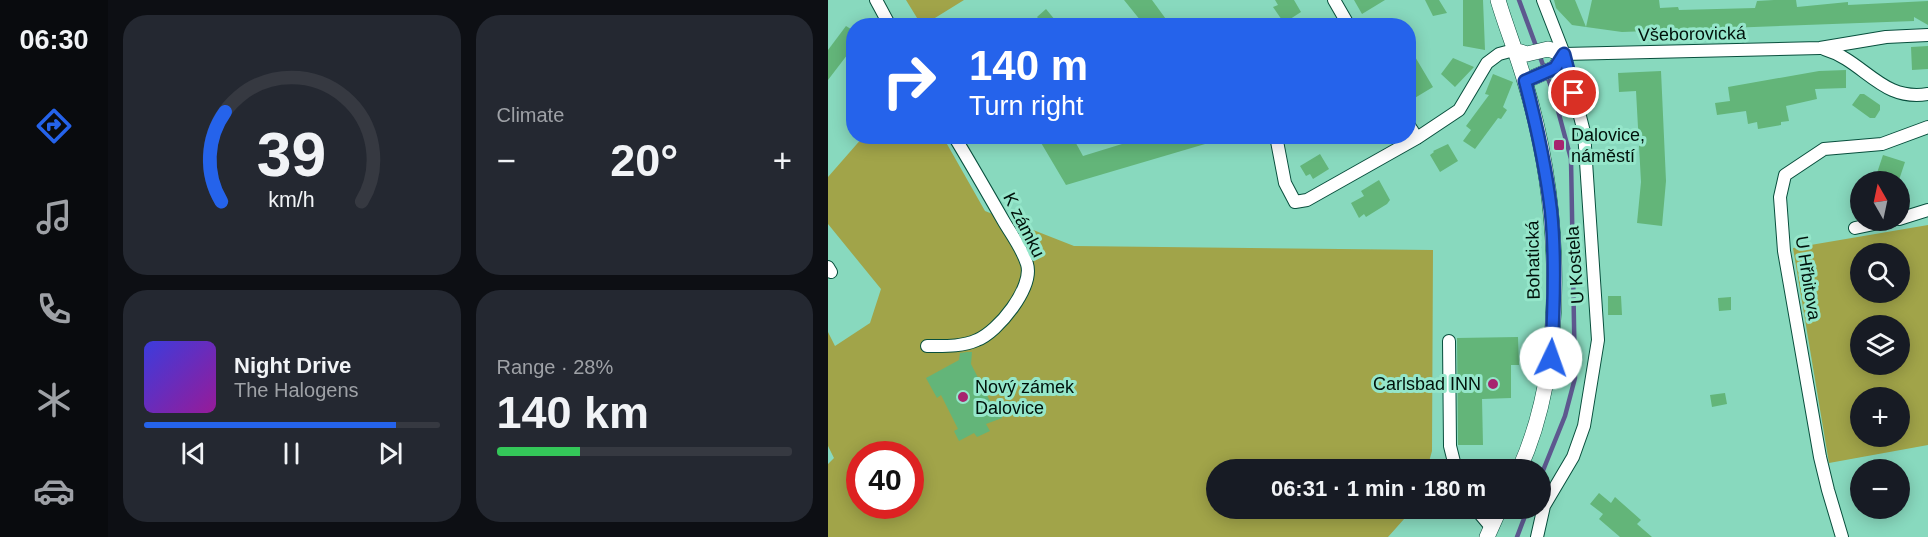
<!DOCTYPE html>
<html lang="en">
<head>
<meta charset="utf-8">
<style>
  body { margin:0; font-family:Helvetica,sans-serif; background:#242831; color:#f1f3f6; height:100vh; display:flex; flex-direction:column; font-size:22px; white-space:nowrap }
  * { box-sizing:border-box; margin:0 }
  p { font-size:20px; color:#9ea1a6 }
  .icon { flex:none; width:33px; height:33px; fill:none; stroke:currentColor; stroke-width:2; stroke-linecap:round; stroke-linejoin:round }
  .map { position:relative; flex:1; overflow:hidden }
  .sheet { display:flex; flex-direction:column; gap:15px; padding:15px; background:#0d0f14; width:720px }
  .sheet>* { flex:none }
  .hud { position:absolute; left:18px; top:18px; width:570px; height:126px; border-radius:24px; box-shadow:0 3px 15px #0003; background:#2563eb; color:#fff; overflow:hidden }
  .needle { width:39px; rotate:351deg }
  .fabs { position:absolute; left:1022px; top:171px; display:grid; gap:12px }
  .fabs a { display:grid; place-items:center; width:60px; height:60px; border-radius:50%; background:#171b24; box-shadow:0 3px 15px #0003; font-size:30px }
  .speed { position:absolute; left:18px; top:441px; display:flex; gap:12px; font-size:30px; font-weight:700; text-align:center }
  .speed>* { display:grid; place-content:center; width:78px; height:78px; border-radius:50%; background:#171b24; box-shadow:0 3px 15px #0003; line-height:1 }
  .speed .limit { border:9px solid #d22; background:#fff; color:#111 }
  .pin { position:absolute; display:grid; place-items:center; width:51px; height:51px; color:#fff; margin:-26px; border:3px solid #fff; border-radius:50%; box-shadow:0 2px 6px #0007 }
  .me { position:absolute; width:66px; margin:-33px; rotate:3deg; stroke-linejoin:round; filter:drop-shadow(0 0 4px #0008) }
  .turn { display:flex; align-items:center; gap:21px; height:126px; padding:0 24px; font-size:27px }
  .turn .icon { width:78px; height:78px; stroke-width:2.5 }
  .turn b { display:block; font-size:42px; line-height:51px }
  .big { font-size:45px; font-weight:600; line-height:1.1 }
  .sheet .widget { flex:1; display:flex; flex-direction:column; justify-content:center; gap:9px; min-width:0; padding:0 21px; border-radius:24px; background:#242831 }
  .sheet .dial { align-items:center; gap:0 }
  .dial svg { height:156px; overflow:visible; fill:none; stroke:#363941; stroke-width:7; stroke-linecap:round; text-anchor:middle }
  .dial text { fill:#f1f3f6; stroke:none }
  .song { display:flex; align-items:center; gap:18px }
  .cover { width:72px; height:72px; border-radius:9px; background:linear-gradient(135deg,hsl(240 70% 55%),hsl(300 70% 35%)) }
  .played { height:6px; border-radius:3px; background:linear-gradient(90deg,#2563eb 85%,#363941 85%) }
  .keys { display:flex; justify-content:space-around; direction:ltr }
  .heat { display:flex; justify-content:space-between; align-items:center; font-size:33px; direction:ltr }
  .charge { height:9px; border-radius:4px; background:linear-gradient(90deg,#34c759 28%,#363941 0) }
  .sheet .tiles { flex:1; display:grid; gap:15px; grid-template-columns:repeat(2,1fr) }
  .trip { position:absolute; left:378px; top:459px; width:345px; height:60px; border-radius:30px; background:#171b24; box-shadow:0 3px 15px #0003; font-weight:600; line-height:60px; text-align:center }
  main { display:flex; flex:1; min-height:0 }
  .dock { display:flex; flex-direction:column; width:108px; justify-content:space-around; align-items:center; background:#090b0e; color:#9ea1a6 }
  .dock .icon { width:42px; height:42px }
  .dock .on { color:#2563eb }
  .dock b { font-size:27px; color:#f1f3f6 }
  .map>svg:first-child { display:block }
  .green { fill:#a1a449; fill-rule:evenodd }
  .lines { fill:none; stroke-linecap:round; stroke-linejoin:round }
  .stream { stroke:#5d588f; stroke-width:4.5 }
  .building { fill:#63b579 }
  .minor-casing { stroke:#084f3d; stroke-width:14 }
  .tertiary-casing { stroke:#084f3d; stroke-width:16 }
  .minor { stroke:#fff; stroke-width:12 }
  .tertiary { stroke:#fff; stroke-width:15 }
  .route-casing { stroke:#184099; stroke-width:15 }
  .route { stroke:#2563eb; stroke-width:10 }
  .poi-dot { fill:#a7246f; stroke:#95e6ca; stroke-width:2 }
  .labels { text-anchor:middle; stroke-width:6; stroke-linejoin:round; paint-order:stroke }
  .street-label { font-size:18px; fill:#00120b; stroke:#95e6ca }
  .poi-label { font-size:18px; fill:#00120b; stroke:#95e6ca; text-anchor:start }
</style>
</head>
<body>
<main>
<nav class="dock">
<b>06:30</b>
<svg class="icon on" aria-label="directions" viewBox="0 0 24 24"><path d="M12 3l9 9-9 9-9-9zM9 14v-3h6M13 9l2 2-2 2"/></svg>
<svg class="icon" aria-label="music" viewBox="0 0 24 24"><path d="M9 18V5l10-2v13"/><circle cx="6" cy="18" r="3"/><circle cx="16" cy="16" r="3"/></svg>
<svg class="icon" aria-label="phone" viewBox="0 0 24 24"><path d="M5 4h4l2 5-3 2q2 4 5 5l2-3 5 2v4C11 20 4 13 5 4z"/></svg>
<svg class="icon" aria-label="climate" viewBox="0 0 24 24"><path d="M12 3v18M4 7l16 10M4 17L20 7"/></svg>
<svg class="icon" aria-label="car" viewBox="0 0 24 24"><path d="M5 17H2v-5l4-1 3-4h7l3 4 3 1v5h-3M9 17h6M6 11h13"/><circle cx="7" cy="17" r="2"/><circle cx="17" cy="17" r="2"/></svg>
</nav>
<section class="sheet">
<div class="tiles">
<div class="widget dial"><svg viewBox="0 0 100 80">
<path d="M14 69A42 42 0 1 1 86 69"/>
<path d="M14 69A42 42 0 0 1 16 23" stroke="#2563eb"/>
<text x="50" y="56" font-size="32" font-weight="700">39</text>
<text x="50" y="72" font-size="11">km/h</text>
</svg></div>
<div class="widget"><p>Climate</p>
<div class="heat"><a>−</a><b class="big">20°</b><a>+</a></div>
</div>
<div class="widget">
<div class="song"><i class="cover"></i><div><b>Night Drive</b><p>The Halogens</p></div></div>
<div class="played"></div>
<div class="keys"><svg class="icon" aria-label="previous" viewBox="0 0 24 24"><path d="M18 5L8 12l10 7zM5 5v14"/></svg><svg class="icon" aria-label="pause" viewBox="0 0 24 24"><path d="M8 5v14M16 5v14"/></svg><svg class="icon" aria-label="next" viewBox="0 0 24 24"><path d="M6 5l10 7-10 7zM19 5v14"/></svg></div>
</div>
<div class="widget"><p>Range · 28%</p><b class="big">140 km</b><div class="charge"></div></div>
</div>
</section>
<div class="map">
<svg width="1100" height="537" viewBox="0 0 1100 537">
  <rect width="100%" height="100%" fill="#88d9be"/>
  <path class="green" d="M 78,0 L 136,0 L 94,26 Z
    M 35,137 L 115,137 L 157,211 L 246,246 L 605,250 L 604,451 L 599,469 L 388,470 L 388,508 L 585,509 L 560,537 L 0,537 L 0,464 L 6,458 L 0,446 L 0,332 L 7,346 L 42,323 L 53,289 L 0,224 L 0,177 ZM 32,454 L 82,454 L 82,506 L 32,506 Z
    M 1100,225 L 1100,445 L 1001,463 L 965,248 ZM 1032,254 L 1071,254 L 1071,292 L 1032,292 ZM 1032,326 L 1071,326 L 1071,364 L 1032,364 ZM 1032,398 L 1071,398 L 1071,436 L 1032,436 Z"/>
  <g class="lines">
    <path class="stream" d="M 691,0 L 725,92 L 743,159 L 747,378 L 737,416 L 712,478
      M 689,537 L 700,508"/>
  </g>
  <path class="building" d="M 296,0 L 324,0 L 343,26 L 317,26 Z
    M 447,0 L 466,0 L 473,12 L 456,23 L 445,7 L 450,5 Z
    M 526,0 L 557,0 L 534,14 Z
    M 597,0 L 611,0 L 619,13 L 605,16 Z
    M 635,0 L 655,0 L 657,50 L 635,46 Z
    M 726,0 L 747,0 L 758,27 L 744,25 L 728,8 Z
    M 764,0 L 831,0 L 832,8 L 850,7 L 851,10 L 927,8 L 929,1 L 946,0 L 968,0 L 969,7 L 1020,2 L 1020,5 L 1100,1 L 1100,25 L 1086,17 L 1086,21 L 794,32 L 758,27 Z
    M 218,9 L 232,26 L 217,26 L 209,17 Z
    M 18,26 L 26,31 L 26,46 L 0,80 L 0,50 Z
    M 580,45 L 605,87 L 585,99 L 580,92 Z
    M 1100,46 L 1100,69 L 1084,70 L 1083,47 Z
    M 625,58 L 646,67 L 627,87 L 613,74 Z
    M 1018,70 L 1018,88 L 987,89 L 989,99 L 958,106 L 961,121 L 953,122 L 953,125 L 930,129 L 929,122 L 920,124 L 918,111 L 889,115 L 887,103 L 902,101 L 900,87 L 991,71 Z
    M 833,71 L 838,181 L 834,226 L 809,223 L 813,182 L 808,91 L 791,92 L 790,73 Z
    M 665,74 L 685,82 L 675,107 L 679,110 L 673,119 L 670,118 L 647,149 L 635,141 L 643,130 L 638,126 L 661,95 L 657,94 Z
    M 1032,94 L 1036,94 L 1052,105 L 1052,110 L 1047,118 L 1042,118 L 1024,105 Z
    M 209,136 L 244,136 L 255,156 L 320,136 L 393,136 L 394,139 L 238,185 Z
    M 620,144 L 630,161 L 612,172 L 602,155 L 606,152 L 605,151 Z
    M 492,154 L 501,169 L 485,179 L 482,174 L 478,176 L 472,166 Z
    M 1055,155 L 1077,162 L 1071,180 L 1049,173 Z
    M 551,180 L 562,200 L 559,204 L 538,217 L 536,214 L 531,218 L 523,203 L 536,196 L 533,191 Z
    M 780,296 L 793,296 L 794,315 L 780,315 Z
    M 903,297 L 903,310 L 891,311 L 890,298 Z
    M 690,337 L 691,365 L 683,365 L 683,398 L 654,399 L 655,445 L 630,445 L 629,338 Z
    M 139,352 L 144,352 L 143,364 L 166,409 L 169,409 L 173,412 L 174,418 L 158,424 L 162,431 L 149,437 L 146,433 L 131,441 L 126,431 L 130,429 L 113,395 L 109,398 L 98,378 L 131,360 L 132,353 Z
    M 897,393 L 899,404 L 884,407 L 882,395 Z
    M 771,493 L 783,503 L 787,497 L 813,520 L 809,524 L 824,537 L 792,537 L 771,519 L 775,514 L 762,504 Z"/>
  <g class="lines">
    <g class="minor-casing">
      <path id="minor" d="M 48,0 L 62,26
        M 506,0 L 521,26
        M 996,49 C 1037,61 1053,102 1100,94
        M 736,54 L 992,48 L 1058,37 L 1100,35
        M 580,124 L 589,138
        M 448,136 L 457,183 L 467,202 L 479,200 L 589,138 L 631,110 L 659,63 L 671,54 L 686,50
        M 1071,219 L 1100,210
        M 1027,228 L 1065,220
        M 0,267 L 3,272
        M 621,341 L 622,446 L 628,470
        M 99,346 C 116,346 134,347 149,340 C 170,332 206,287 199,264 C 194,248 183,234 175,220 C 159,192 143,164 126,136
        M 647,508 L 663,527
        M 709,537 L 716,506 L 745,457 L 756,426 L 770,340 L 756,132 L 736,54 L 715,0
        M 1014,537 L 1000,490 L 992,457 L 956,251 L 952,197 L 957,175 L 996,149 L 1054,144 L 1100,127"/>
    </g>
    <g class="tertiary-casing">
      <path id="tertiary" d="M 670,0 C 678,27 689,54 697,82 C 732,198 742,358 691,470
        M 686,50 L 699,54 L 720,49 L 736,54 L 727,68 L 697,81
        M 659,537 L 672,508"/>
    </g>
    <use href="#minor" class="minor"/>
    <use href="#tertiary" class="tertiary"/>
  </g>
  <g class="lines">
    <g class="route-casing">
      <path id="route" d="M 723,358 C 726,310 728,259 723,211 C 718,168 708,123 697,81 L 727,68 L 736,54 L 746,93"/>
    </g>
    <use href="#route" class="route"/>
  </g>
  <g class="poi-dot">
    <rect x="725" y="139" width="12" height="12" rx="3"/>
    <circle cx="665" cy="384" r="6"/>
    <circle cx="135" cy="397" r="6"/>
  </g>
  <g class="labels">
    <g class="street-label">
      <text transform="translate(864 34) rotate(-1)" y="6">Všeborovická</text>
      <text transform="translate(196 225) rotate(63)" y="6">K zámku</text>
      <text transform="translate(705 260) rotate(-91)" y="6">Bohatická</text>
      <text transform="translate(747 265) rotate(-94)" y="6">U Kostela</text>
      <text transform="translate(980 278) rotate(81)" y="6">U Hřbitova</text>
    </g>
    <g class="poi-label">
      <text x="743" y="141">Dalovice,<tspan x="743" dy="21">náměstí</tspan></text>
      <text x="653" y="390" text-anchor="end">Carlsbad INN</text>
      <text x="147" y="393">Nový zámek<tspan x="147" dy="21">Dalovice</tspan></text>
    </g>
  </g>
</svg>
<div class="fabs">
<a><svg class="needle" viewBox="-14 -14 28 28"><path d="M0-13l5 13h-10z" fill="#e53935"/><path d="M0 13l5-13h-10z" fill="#9ea1a6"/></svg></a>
<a><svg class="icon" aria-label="search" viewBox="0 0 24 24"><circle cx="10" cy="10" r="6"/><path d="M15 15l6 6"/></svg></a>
<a><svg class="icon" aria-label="layers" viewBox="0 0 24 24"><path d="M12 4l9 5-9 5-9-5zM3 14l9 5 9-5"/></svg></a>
<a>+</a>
<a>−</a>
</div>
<div class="speed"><div class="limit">40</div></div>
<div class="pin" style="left:746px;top:93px;background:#d93025"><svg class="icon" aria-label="arrive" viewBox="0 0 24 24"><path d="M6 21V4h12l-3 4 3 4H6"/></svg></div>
<svg class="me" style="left:723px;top:358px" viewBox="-20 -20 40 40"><circle r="19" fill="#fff"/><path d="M0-13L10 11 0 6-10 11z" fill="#2563eb"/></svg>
<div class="trip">06:31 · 1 min · 180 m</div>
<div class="hud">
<div class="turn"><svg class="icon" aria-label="right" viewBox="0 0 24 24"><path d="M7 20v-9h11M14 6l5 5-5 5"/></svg><div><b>140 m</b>Turn right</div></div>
</div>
</div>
</main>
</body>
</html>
